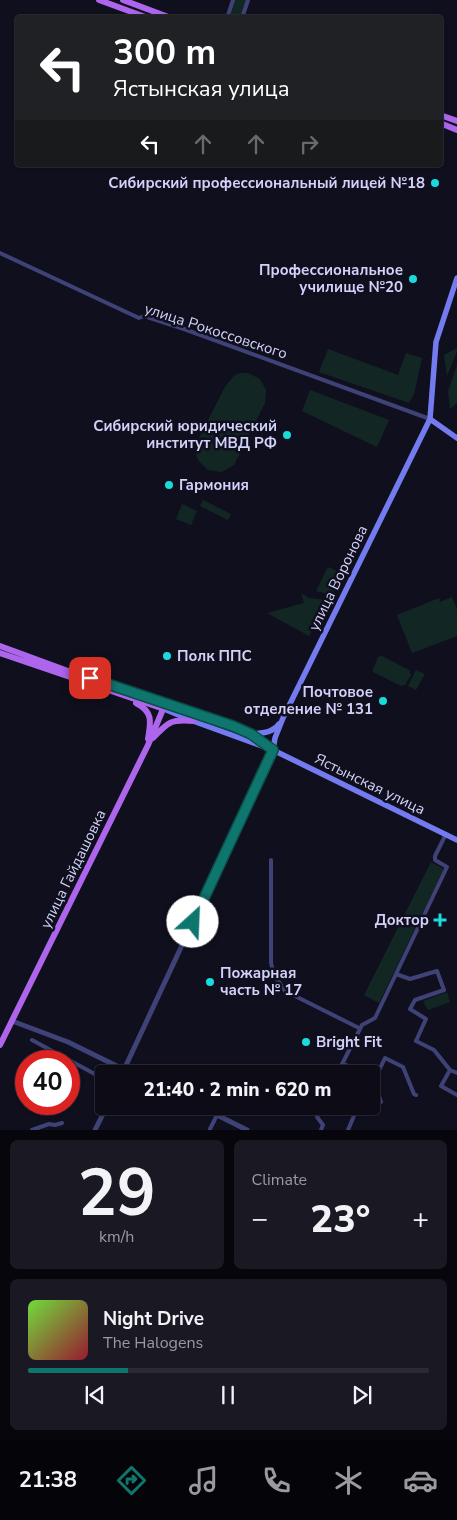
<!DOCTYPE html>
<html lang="en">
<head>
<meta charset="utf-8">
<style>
  body { margin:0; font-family:"Nunito Sans",sans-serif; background:#1a1923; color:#f1f3f6; height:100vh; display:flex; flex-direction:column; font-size:19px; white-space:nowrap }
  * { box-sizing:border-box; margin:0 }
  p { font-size:16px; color:#9a9ba1 }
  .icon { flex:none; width:28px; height:28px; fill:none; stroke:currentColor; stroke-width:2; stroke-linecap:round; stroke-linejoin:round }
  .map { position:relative; height:1130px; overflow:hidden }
  .side { display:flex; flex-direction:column; gap:10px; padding:10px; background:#07060c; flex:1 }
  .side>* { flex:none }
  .guide { position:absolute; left:15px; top:15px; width:428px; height:152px; border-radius:5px; box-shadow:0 1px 4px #0004,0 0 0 1px #2c2b35; background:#202124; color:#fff; overflow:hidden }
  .speed { position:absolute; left:15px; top:1050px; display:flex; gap:10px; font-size:25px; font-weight:700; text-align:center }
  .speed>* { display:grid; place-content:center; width:65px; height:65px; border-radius:50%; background:#0c0b16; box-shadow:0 1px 4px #0004,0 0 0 1px #2c2b35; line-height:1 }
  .speed .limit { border:8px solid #d22; background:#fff; color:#111 }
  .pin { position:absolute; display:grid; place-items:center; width:42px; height:42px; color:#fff; margin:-21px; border-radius:10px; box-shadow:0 2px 8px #0006 }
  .me { position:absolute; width:55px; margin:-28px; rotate:25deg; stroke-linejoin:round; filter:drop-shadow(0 0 4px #0008) }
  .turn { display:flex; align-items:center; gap:18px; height:105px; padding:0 15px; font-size:22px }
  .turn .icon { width:65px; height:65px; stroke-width:2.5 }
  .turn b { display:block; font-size:35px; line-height:42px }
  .lanes { display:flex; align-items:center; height:48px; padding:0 15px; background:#0003; justify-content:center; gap:25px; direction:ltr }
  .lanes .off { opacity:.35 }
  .big { font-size:38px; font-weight:800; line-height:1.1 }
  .side .widget { flex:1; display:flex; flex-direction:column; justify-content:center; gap:8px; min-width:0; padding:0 18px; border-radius:8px; background:#1a1923 }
  .side .dial { align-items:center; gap:0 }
  .dial b { font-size:65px; line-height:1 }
  .song { display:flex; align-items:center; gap:15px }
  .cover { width:60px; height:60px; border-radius:8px; background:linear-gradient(135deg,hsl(100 70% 55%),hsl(350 70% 35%)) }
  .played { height:5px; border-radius:2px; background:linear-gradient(90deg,#0f766e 25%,#2c2b35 25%) }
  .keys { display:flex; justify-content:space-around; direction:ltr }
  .heat { display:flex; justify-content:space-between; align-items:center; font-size:28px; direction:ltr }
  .side .tiles { flex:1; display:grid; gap:10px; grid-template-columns:1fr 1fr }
  .widget:last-child { grid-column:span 2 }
  .trip { position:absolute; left:95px; top:1065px; width:285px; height:50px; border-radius:5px; background:#0c0b16; box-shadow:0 1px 4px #0004,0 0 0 1px #2c2b35; font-weight:800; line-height:50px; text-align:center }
  .dock { display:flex; height:80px; justify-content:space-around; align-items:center; background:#050409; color:#9a9ba1 }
  .dock .icon { width:35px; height:35px }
  .dock .selected { color:#0f766e }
  .dock b { font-size:22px; color:#f1f3f6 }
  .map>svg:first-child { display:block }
  .green { fill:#122724 }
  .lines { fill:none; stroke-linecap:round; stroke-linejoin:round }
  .minor { stroke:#3f4277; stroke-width:4 }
  .tertiary { stroke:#3f4277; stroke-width:5 }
  .secondary { stroke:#737bee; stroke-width:5.5 }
  .primary { stroke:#ad65ec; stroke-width:6 }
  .route-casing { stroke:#0a4d48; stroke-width:12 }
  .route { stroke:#0f766e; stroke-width:9 }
  .poi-dot { fill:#1adadc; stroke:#100f1e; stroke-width:2 }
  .labels { text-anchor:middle; stroke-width:5; stroke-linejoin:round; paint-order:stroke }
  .poi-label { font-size:15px; font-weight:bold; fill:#d2d1f9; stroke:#100f1e; text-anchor:end }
  .street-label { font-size:15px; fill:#d2d1f9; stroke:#100f1e }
</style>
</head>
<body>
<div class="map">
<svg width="457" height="1130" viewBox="0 0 457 1130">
  <rect width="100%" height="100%" fill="#100f1e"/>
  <path class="green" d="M 233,0 L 248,0 L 242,17 L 227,18 Z
    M 457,348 L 457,351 L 447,376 L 444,355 Z
    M 328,349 L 398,375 L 406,353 L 422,358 L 414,394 L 409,403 L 319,372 Z
    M 457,365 L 457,403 L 450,409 L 448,391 Z
    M 242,373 L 248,373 L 260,379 L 266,390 L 265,403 L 234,465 L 222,472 L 208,470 L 198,460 L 196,454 L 198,440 L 226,385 L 235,375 Z
    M 310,390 L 389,420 L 377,447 L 302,411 Z
    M 203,500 L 231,514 L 228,520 L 200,506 Z
    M 182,504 L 197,511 L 191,525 L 176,519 Z
    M 328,567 L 343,574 L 332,595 L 316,591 Z
    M 301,593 L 309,598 L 328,600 L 309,636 L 267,613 L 304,603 Z
    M 452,597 L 457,609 L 457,636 L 412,653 L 397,615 L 439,598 L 440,602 Z
    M 382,656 L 409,670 L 411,675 L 405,685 L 401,686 L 373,672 L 373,669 L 378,657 Z
    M 416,670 L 425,674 L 416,690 L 408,686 Z
    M 431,862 L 444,869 L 379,1003 L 364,995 Z
    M 447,992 L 450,1002 L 428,1010 L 423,1001 Z"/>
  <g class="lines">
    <path class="minor" d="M 227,18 L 233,0
      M 242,18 L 248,0
      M 0,253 L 139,318 L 144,316 L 184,329 L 430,419
      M 271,860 L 271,963 L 274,975 L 285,991 L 359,1028
      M 396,974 L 410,979 L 437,971 L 444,990 L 415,1000 L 410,1009 L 426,1019 L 416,1041 L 434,1050 L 450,1070 L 457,1073
      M 32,1040 L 104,1079
      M 346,1065 L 361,1074
      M 450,1070 L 441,1086 L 457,1095
      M 337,1074 L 362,1025 L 375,1018 L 447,867 L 435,860 L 435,856 L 446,834
      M 371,1079 L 374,1081 L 385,1058 L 403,1067 L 414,1094 L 416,1095
      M 371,1106 L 381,1102 L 374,1081
      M 210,1129 L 217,1115
      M 32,1130 L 49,1124 L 55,1125 L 62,1123
      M 321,1130 L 323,1125 L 317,1117 L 321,1106
      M 348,1130 L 356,1111 L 369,1106"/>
    <path class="tertiary" d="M 12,1021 L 68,1042 L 133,1074
      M 122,1074 L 273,750
      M 199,1106 L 247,1130
      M 95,1130 L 107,1106"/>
    <path class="secondary" d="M 430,419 L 457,438
      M 166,702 L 247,732 L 267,746
      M 164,709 L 193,721 L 273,750 L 457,840
      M 252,734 C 263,733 272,733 279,724
      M 273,750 L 275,738 L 283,718 L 430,419 L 436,342 L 457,278"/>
    <path class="primary" d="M 99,0 L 148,18
      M 123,0 L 171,18
      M 440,115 L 457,121
      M 440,123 L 457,130
      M 0,646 L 68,671 L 166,702 L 148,745 L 0,1045
      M 0,653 L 164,709
      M 136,703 C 153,712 151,721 148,739
      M 153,738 C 168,722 171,719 193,721"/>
  </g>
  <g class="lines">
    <g class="route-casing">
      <path id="route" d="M 90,678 L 233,726 L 251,734 L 273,750 L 193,922"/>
    </g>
    <use href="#route" class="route"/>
  </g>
  <g class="poi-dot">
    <circle cx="435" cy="183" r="5"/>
    <circle cx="413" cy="279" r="5"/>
    <circle cx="287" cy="435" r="5"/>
    <circle cx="169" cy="485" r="5"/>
    <circle cx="167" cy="656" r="5"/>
    <circle cx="383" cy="701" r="5"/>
    <path d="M437.5 912.5h5v5h5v5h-5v5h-5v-5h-5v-5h5z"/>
    <circle cx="210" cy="982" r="5"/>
    <circle cx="306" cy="1042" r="5"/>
  </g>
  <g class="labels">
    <g class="poi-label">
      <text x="425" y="188">Сибирский профессиональный лицей №18</text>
      <text x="403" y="275">Профессиональное<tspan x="403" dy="17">училище №20</tspan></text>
      <text x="277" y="431">Сибирский юридический<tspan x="277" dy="17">институт МВД РФ</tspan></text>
      <text x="179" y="490" text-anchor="start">Гармония</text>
      <text x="177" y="661" text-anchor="start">Полк ППС</text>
      <text x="373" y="697">Почтовое<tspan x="373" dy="17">отделение № 131</tspan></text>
      <text x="429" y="925">Доктор</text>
      <text x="220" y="978" text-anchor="start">Пожарная<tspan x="220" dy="17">часть № 17</tspan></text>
      <text x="316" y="1047" text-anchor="start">Bright Fit</text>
    </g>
    <g class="street-label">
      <text transform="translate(216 331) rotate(18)" y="5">улица Рокоссовского</text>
      <text transform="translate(338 578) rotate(-64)" y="5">улица Воронова</text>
      <text transform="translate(370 784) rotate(26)" y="5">Ястынская улица</text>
      <text transform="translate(73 869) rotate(-64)" y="5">улица Гайдашовка</text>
    </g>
  </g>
</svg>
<div class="speed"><div class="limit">40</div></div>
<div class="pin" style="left:90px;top:678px;background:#d93025"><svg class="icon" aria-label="arrive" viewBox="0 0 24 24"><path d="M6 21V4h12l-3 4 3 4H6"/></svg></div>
<svg class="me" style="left:193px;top:922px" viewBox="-20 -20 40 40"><circle r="19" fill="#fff"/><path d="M0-13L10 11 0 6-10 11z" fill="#0f766e"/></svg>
<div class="trip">21:40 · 2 min · 620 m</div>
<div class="guide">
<div class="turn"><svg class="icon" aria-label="left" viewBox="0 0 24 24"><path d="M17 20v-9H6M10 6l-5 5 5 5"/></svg><div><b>300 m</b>Ястынская улица</div></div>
<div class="lanes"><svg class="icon" aria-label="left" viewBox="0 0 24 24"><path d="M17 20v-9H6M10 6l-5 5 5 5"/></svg><svg class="icon off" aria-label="ahead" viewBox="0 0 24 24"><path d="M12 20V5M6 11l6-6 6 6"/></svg><svg class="icon off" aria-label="ahead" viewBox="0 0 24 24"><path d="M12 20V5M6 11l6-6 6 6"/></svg><svg class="icon off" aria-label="right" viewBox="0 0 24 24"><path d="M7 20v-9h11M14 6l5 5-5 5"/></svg></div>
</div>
</div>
<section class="side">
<div class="tiles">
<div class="widget dial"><b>29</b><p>km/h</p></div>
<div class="widget"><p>Climate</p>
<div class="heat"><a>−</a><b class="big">23°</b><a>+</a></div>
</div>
<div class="widget">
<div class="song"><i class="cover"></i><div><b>Night Drive</b><p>The Halogens</p></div></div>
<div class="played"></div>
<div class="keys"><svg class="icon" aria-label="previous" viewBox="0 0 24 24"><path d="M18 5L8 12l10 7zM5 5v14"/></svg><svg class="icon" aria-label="pause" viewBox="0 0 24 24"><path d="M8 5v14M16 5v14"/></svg><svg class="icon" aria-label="next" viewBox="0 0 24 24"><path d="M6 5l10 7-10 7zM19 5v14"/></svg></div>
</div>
</div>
</section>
<nav class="dock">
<b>21:38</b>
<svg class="icon selected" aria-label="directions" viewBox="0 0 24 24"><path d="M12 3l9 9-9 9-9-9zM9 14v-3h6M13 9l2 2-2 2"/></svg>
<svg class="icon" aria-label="music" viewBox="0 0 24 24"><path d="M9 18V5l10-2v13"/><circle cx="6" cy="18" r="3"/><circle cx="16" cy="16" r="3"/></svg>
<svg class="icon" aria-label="phone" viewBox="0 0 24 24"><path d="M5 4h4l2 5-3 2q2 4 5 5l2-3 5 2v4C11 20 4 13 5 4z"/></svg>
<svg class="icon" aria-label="climate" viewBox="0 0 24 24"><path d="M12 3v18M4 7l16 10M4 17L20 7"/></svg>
<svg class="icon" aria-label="car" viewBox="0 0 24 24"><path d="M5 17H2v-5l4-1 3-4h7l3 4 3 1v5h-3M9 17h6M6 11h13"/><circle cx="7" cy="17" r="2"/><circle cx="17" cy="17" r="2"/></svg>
</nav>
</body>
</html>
